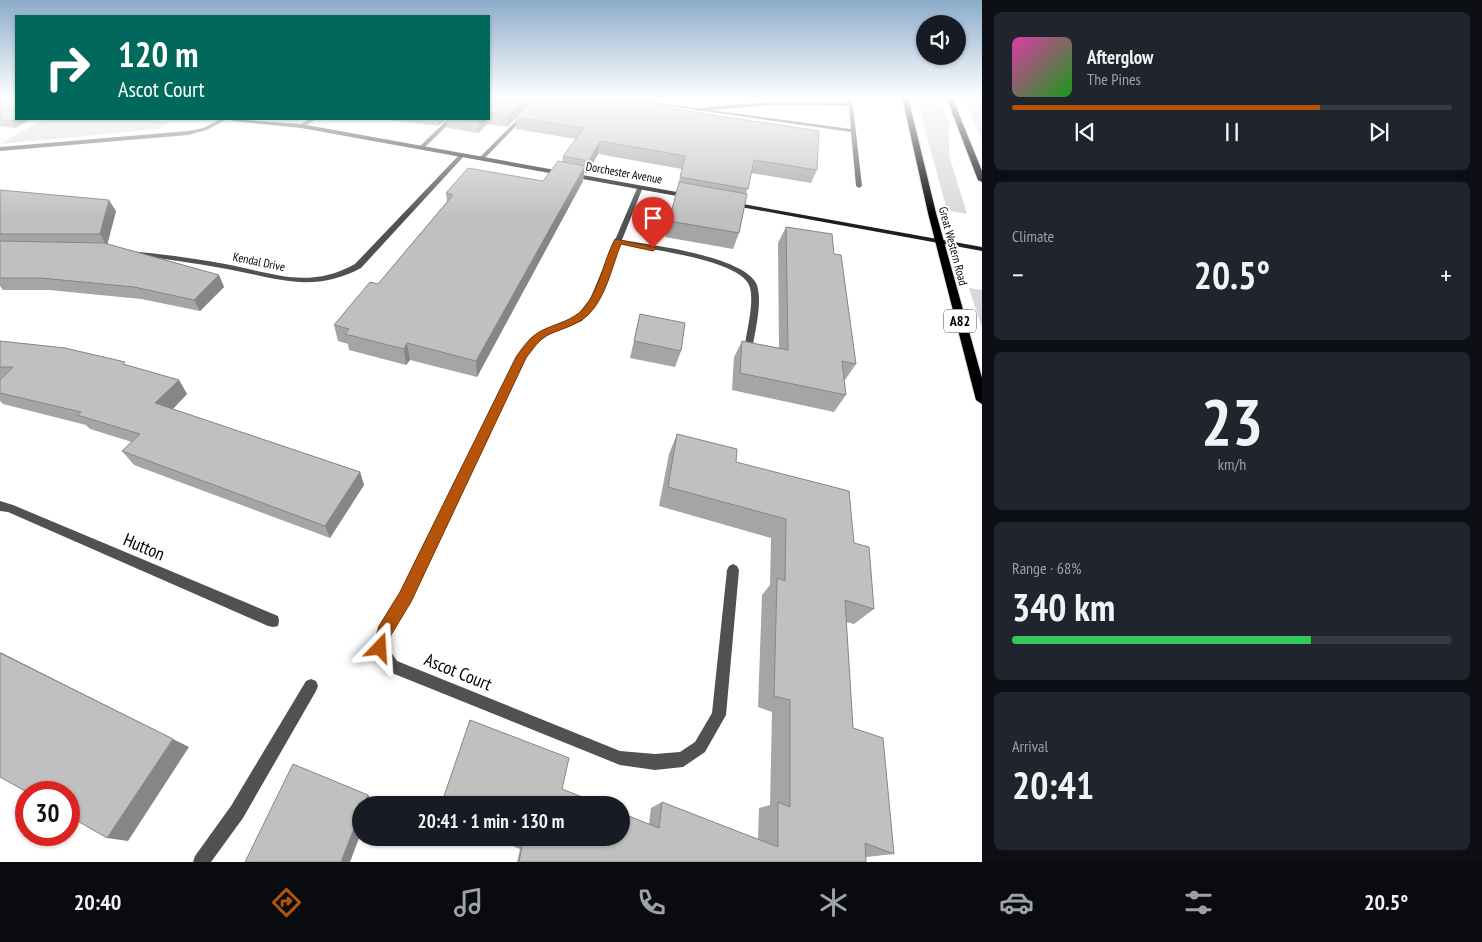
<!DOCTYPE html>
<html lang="en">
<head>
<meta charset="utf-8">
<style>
  body { margin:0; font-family:"PT Sans Narrow",sans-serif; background:#20242c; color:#f1f3f6; height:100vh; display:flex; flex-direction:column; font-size:19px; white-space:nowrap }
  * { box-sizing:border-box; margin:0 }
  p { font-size:16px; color:#9ea1a6 }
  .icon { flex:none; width:28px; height:28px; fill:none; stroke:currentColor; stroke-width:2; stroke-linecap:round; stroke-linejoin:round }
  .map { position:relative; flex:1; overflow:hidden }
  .details { display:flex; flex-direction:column; gap:12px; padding:12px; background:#0d0f14; width:500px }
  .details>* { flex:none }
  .guide { position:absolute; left:15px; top:15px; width:475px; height:105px; border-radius:0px; box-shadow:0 1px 4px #0004; background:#00695c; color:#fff; overflow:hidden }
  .fabs { position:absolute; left:916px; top:15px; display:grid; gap:10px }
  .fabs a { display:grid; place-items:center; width:50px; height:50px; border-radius:50%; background:#171b24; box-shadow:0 1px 4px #0004; font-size:25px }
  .speed { position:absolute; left:15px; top:781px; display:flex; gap:10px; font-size:25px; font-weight:700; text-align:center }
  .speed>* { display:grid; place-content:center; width:65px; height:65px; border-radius:50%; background:#171b24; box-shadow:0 1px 4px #0004; line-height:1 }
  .speed .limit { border:8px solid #d22; background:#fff; color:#111 }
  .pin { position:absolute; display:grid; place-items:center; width:42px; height:42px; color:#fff; margin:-51px -21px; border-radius:50% 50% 50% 0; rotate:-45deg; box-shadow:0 0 5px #0007 }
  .pin .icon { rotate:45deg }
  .me { position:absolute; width:55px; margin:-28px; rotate:20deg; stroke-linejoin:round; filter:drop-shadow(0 0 4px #0008) }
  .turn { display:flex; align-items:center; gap:18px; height:105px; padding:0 20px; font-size:22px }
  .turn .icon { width:65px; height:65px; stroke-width:2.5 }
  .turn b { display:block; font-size:35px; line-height:42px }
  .big { font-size:38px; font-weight:800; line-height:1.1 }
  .details .widget { flex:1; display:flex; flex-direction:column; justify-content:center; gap:8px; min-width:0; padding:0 18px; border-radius:8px; background:#20242c }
  .details .dial { align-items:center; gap:0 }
  .dial b { font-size:65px; line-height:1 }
  .song { display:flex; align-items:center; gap:15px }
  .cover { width:60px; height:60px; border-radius:8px; background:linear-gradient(135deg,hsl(320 70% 55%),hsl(120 70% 35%)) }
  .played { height:5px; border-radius:2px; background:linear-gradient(90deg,#b45309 70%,#363941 70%) }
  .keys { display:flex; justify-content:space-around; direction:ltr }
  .heat { display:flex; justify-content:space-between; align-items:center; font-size:28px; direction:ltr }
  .charge { height:8px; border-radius:4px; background:linear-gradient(90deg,#34c759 68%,#363941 0) }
  .trip { position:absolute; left:352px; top:796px; width:278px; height:50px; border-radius:25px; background:#171b24; box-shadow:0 1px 4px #0004; font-weight:800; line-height:50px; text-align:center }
  .dock { display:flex; height:80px; justify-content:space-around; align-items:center; background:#090b0e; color:#9ea1a6 }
  .dock .icon { width:35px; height:35px }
  .dock .active { color:#b45309 }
  .dock b { font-size:22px; color:#f1f3f6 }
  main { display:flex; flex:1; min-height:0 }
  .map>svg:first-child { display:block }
  .green { fill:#d8d8d8 }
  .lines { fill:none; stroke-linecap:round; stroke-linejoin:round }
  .primary-casing { stroke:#dbdbdb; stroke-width:2 }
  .lane { fill:#515151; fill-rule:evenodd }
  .street { fill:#515151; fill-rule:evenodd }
  .secondary { fill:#1e1e1e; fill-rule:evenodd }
  .primary { fill:#000; fill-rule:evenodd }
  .wall { fill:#a5a5a5 }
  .shaded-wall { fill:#868686 }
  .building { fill:#c0c0c0; stroke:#868686 }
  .route { fill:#b45309; stroke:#753606 }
  .labels { text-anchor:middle; stroke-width:4; stroke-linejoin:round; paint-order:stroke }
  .far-street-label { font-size:12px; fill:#000; stroke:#fff }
  .shield { fill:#fff; stroke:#4c4c4c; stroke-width:1 }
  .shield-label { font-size:14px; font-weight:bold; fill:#000 }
  .near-street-label { font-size:18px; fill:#000; stroke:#fff }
</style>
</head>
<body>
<main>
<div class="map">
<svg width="982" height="862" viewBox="0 0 982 862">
  <rect width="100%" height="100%" fill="#fff"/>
  <path class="green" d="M 916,97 L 940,97 L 949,124 L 949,155 L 967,214 L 947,210 Z
    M 964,97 L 982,97 L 982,140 Z
    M 44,119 L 136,119 L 170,122 L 159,129 L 0,144 Z
    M 969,288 L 982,290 L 982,328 Z"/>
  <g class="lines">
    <g class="primary-casing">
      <path id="primary" d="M 902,97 L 908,97 L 936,213 L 982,378 L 982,404 L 976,400 L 928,213 Z
        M 946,97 L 952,97 L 982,171 L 982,182 L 978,180 Z"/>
    </g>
    <path class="lane" d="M 774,102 L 850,102 L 853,104 L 850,106 L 774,105 L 697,111 L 694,109 L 716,106 Z
      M 448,119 L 454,119 L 423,149 L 419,149 L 419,147 Z"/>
    <path class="street" d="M 540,97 L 544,97 L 484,159 L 480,159 L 480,157 Z
      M 848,97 L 852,97 L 862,186 L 859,188 L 856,186 L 851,132 L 641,102 L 643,101 L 851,129 Z
      M 221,119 L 227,119 L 207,130 L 188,135 L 0,151 L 0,147 L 188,131 L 203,128 Z
      M 310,119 L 316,119 L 303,127 L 299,127 L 299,125 Z
      M 460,154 L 465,155 L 361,268 C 312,294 277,278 227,269 C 195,263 162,258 129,255 L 125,253 L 129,251 C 161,254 193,258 225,264 C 273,273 308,290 355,264 Z
      M 638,186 L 643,187 L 622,240 C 652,245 741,256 756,283 C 763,297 756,328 753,344 L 749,347 L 745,344 C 747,329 756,296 748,283 C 733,259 648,249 621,244 L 598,300 L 582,321 L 549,334 L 537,343 L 525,358 L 410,601 L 390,633 L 389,649 L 397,661 L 620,751 L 655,754 L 680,752 L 695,742 L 712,713 L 727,570 L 729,566 L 733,564 L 737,566 L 739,570 L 726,715 L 705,752 L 683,767 L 655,770 L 620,765 L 387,671 C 363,640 383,619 402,593 L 517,357 L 531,339 L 543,330 L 576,317 L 590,299 Z
      M 0,501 L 13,505 L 278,616 L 279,621 L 278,626 L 273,627 L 268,626 L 8,512 L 0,511 Z
      M 311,679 L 316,681 L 318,686 L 316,691 L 243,818 L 211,862 L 193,862 L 195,856 L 231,806 L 306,681 Z"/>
    <path class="secondary" d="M 230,119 L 301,124 L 688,194 L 691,196 L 688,198 L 301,128 L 232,121 Z
      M 732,202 L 982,247 L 982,251 L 730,205 L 729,204 Z"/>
    <use href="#primary" class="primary"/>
  </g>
  <path class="wall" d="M 0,97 L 15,128 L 0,126 Z
    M 489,97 L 655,106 L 817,170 L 811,183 L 751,173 L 746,194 L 739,233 L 733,249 L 665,237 L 682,169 L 598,154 L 587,174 L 584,173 L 583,181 L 477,377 L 410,360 L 406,365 L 349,350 L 348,344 L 338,341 L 334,325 L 378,284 L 447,202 L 446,193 L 543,181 L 562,162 L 563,156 L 576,139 L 516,129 L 516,118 L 507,127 L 487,124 L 478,133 L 447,128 L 447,119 L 489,119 Z
    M 381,119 L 446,119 L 438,126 Z
    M 0,190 L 116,211 L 107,244 L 219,275 L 224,287 L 200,311 L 141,299 L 49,290 L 3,290 L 0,286 Z
    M 786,227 L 834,254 L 856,364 L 845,380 L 844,380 L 846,395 L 834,412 L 732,390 L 734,357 L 742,341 L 779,348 L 778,243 Z
    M 640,314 L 681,351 L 675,367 L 630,358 Z
    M 0,341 L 127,365 L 179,380 L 187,394 L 173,409 L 360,472 L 364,485 L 330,538 L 134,465 L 122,451 L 132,442 L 90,429 L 86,425 L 3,404 L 0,401 Z
    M 677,434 L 736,462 L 854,543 L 874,609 L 854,624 L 846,622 L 853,728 L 894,854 L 866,857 L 866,862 L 517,862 L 520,849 L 493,838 L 621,838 L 649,824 L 651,808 L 662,802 L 758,840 L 759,808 L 770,805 L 772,712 L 758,707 L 762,595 L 770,585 L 771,538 L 659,506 L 669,454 Z"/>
  <path class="shaded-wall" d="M 527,97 L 538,97 L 516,117 L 516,118 L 507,127 L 507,115 Z
    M 16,119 L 31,119 L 15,128 L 11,121 Z
    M 437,119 L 446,119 L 438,126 Z
    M 480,119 L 487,119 L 487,124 L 478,133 L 478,121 Z
    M 600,141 L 598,154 L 587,174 L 589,161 Z
    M 585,166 L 583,181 L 477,377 L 476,361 Z
    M 109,200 L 116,211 L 107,246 L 100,234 Z
    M 219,275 L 224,287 L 200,311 L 194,300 Z
    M 407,343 L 410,360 L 406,365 L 404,349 Z
    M 179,380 L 187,394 L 165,417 L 155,403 Z
    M 360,472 L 364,485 L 330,538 L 325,526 Z
    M 0,652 L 189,747 L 128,841 L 107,838 Z
    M 368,795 L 374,800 L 372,805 L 363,805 Z
    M 361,810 L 361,833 L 350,862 L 341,862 Z"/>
  <path class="building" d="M 0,97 L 16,97 L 16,118 L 11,121 L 0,120 Z
    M 489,97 L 527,97 L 507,115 L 489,112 Z
    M 536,97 L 655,97 L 655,106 L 819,131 L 817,170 L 754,160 L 748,189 L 680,177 L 685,156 L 600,141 L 589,161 L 563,156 L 584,128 L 516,117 Z
    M 464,119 L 480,119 L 478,121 Z
    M 558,161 L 585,166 L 476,361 L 407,343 L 404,349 L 345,334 L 349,329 L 334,325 L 370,282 L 378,284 L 453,195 L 446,193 L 468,168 L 543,181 Z
    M 679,182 L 747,194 L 739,233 L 669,221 Z
    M 0,190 L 109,200 L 100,234 L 0,234 Z
    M 786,227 L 832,234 L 834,254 L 841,255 L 856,364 L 842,361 L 846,395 L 740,373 L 742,341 L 788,350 Z
    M 0,241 L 104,243 L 219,275 L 194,300 L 134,287 L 41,278 L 0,278 Z
    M 640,314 L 685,323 L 681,351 L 634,341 Z
    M 0,341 L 65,348 L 125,362 L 123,364 L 179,380 L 155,403 L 360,472 L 325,526 L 122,451 L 140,434 L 77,415 L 81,412 L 0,393 L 0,380 L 13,367 L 0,367 Z
    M 677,434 L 737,449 L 736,462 L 849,491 L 854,543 L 869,547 L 874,609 L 845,600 L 853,728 L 883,738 L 894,854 L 865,843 L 866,862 L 519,862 L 522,846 L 502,838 L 621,838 L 621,813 L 659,828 L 662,802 L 778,847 L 778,802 L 790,807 L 790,700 L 774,696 L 777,578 L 785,581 L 786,519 L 668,487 Z
    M 0,653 L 173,739 L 107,838 L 69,816 L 69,792 L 27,792 L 0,777 Z
    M 470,720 L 569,758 L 562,789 L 602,805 L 441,805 Z
    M 293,764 L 368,795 L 363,805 L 361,805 L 361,810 L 341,862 L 245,862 Z"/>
  <linearGradient id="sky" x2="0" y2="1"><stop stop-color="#8baccb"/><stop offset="0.45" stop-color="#fff"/><stop offset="1" stop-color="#fff" stop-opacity="0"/></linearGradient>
  <rect width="982" height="217" fill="url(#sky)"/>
  <path class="route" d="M 615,239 L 657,248 L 653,251 L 621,244 C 612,266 606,298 588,315 C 577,325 564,328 550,334 C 539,339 533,349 526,358 L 411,602 L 391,635 L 385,653 L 380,655 L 374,653 L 372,648 L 379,626 L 400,592 L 516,357 C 523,347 531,335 543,330 C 557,323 572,321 583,309 C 600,290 603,261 615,239 Z"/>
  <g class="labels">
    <g class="far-street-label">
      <text transform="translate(624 173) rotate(10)" y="4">Dorchester Avenue</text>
      <text transform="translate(953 246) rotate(75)" y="4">Great Western Road</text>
      <text transform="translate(259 262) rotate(12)" y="4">Kendal Drive</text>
    </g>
    <rect class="shield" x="944" y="309.5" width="32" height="23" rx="4"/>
    <g class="shield-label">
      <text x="960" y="326">A82</text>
    </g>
    <g class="near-street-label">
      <text transform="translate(144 547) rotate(23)" y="6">Hutton</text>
      <text transform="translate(458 672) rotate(22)" y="6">Ascot Court</text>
    </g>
  </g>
</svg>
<div class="fabs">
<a><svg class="icon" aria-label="sound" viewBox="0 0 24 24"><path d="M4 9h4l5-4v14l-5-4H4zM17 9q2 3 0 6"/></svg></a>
</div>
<div class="speed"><div class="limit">30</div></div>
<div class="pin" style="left:653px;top:248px;background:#d93025"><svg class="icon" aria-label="arrive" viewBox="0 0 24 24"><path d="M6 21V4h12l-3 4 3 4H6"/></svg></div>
<svg class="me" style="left:380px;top:648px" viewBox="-20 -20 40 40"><path d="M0-17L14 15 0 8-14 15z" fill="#b45309" stroke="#fff" stroke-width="4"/></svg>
<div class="trip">20:41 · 1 min · 130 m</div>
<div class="guide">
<div class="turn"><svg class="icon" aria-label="right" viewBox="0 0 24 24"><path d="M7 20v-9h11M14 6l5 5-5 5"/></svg><div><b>120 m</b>Ascot Court</div></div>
</div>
</div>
<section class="details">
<div class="widget">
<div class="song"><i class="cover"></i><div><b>Afterglow</b><p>The Pines</p></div></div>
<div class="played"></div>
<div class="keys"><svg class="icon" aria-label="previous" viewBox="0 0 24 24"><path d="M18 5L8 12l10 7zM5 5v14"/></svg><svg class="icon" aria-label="pause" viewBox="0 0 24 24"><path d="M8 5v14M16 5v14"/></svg><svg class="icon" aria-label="next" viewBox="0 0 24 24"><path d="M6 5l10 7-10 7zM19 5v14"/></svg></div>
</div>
<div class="widget"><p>Climate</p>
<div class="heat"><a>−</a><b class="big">20.5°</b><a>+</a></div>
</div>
<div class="widget dial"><b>23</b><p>km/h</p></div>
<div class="widget"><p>Range · 68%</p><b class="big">340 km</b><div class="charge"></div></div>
<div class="widget"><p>Arrival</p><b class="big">20:41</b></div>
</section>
</main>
<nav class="dock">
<b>20:40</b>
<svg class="icon active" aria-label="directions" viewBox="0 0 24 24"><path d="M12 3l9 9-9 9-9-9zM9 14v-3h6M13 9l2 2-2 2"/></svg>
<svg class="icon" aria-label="music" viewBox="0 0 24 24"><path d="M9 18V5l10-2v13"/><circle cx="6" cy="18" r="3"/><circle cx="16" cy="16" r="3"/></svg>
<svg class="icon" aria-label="phone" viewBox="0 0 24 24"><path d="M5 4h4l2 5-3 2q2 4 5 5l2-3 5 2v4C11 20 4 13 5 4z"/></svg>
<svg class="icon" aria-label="climate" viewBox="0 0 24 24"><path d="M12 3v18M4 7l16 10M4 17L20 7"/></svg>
<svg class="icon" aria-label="car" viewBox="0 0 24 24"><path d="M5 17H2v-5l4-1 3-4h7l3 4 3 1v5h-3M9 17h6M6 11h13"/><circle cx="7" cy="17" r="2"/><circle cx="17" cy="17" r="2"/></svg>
<svg class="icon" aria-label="filters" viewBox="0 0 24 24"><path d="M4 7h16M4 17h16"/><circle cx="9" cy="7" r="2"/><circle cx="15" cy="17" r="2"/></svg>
<b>20.5°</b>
</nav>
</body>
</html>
